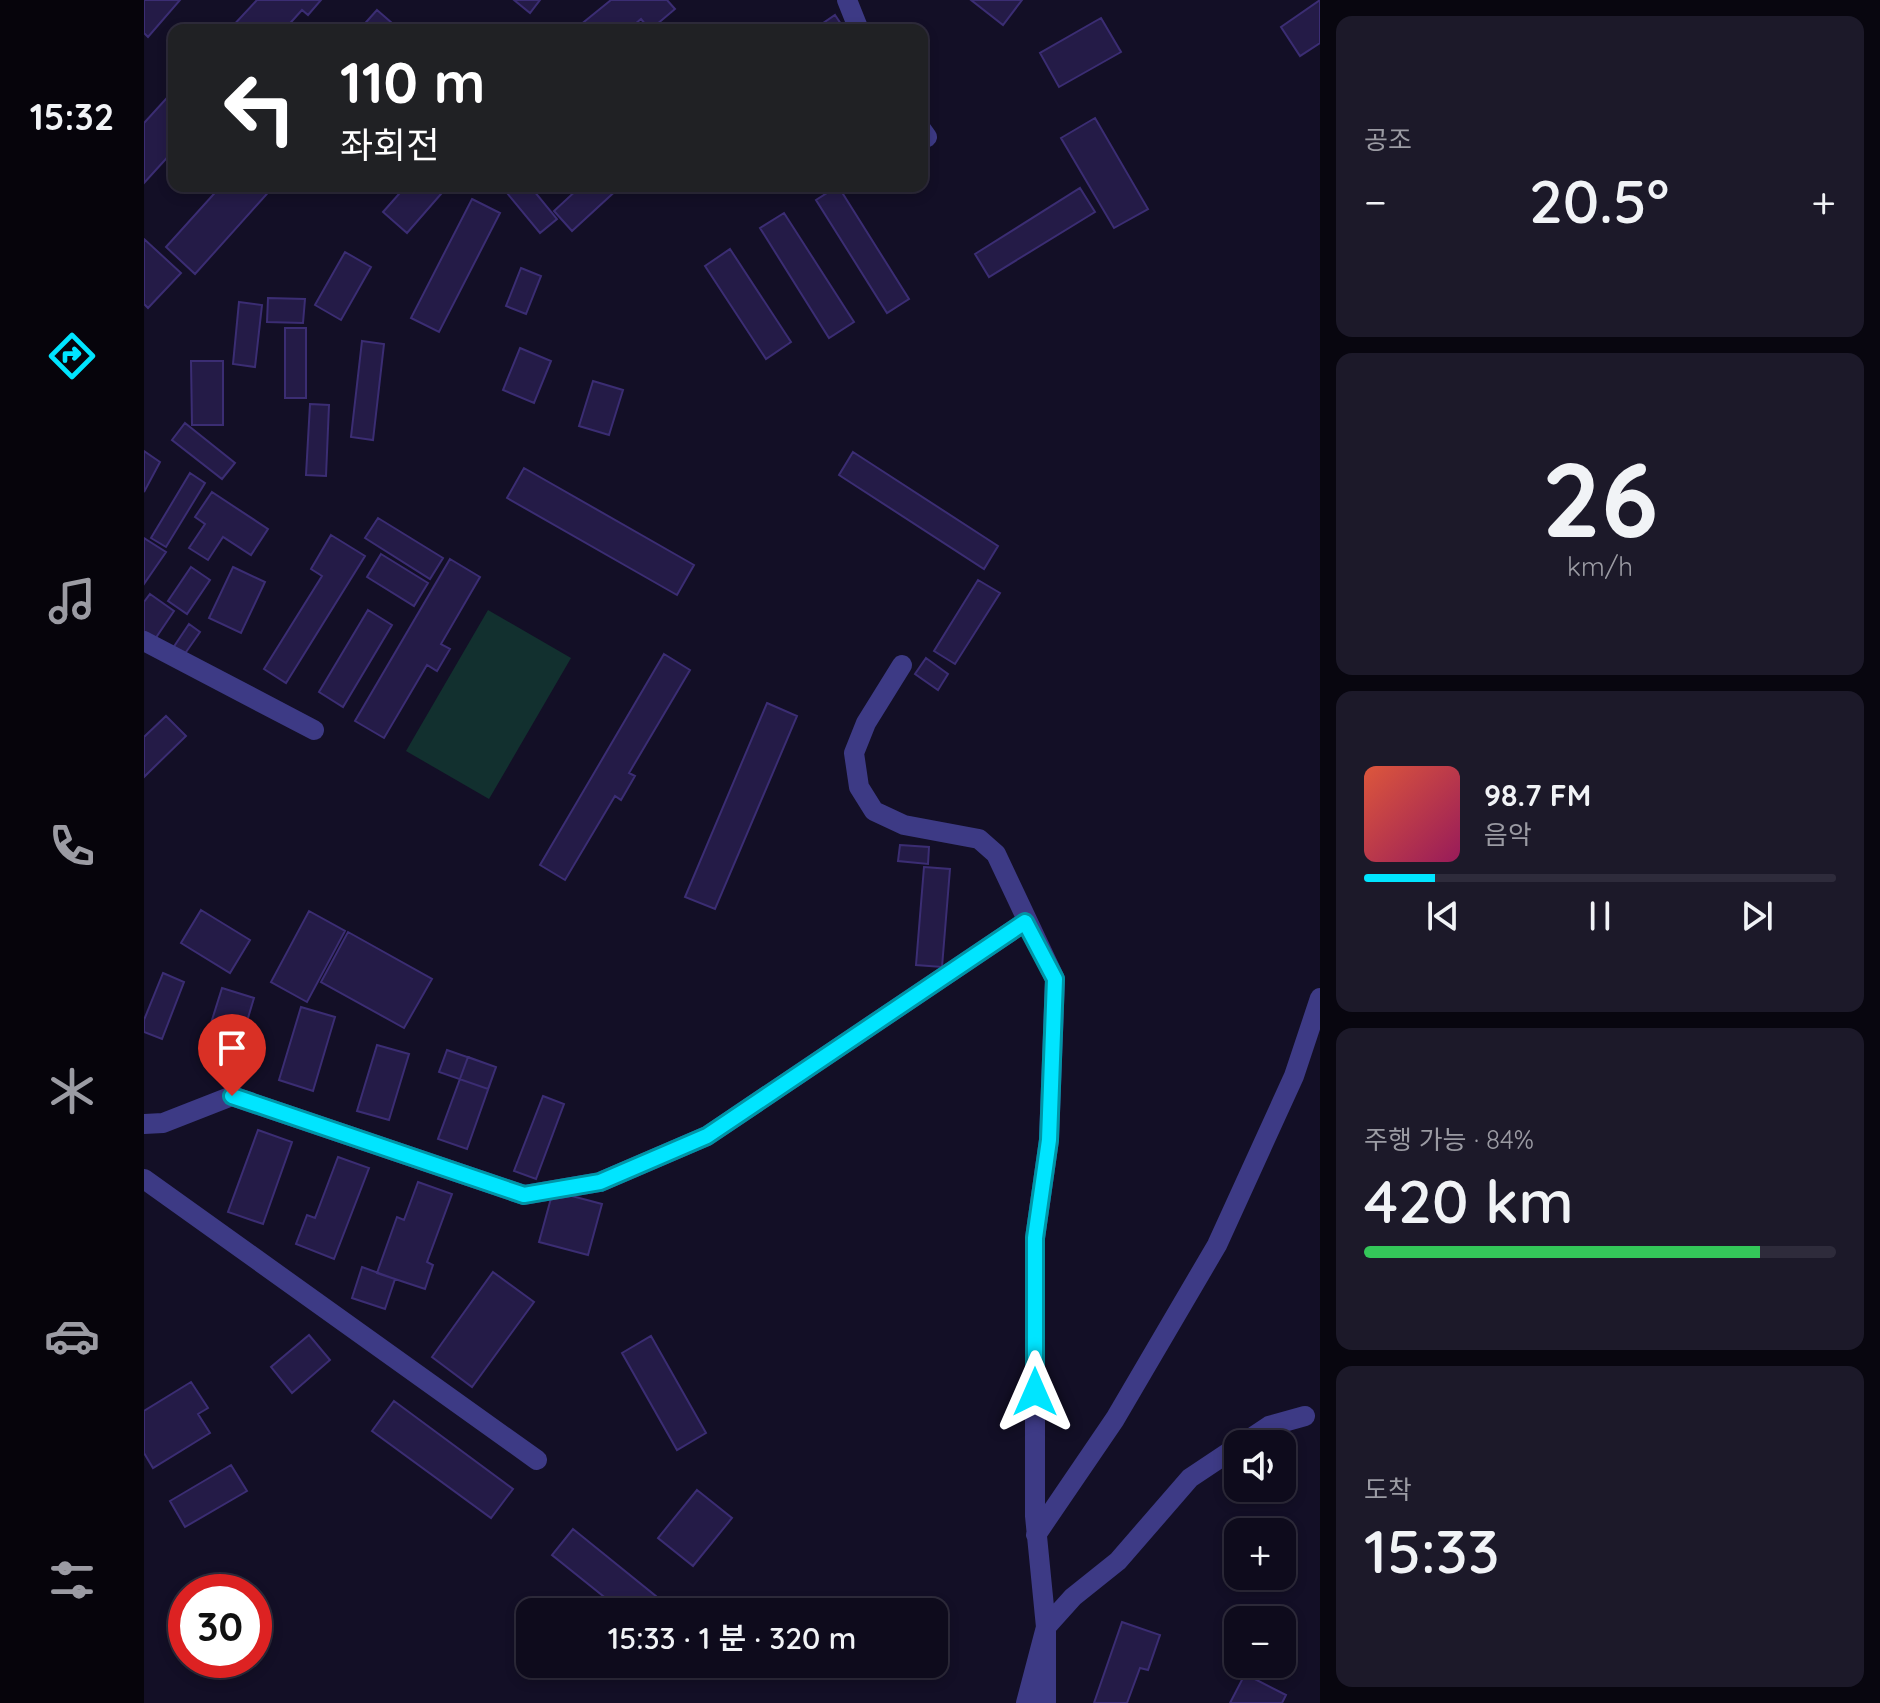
<!DOCTYPE html>
<html lang="ko">
<head>
<meta charset="utf-8">
<style>
  body { margin:0; font-family:Quicksand,"Noto Sans KR",sans-serif; background:#1c1929; color:#f1f3f6; height:100vh; display:flex; flex-direction:column; font-size:30px; white-space:nowrap }
  * { box-sizing:border-box; margin:0 }
  p { font-size:26px; color:#9b9ba3 }
  .icon { flex:none; width:44px; height:44px; fill:none; stroke:currentColor; stroke-width:2; stroke-linecap:round; stroke-linejoin:round }
  .map { position:relative; flex:1; overflow:hidden }
  .sheet { display:flex; flex-direction:column; gap:16px; padding:16px; background:#08060f; width:560px }
  .sheet>* { flex:none }
  .guide { position:absolute; left:24px; top:24px; width:760px; height:168px; border-radius:16px; box-shadow:0 4px 12px #0003,0 0 0 2px #2e2b3b; background:#202124; color:#fff; overflow:hidden }
  .tools { position:absolute; left:1080px; top:1430px; display:grid; gap:16px }
  .tools a { display:grid; place-items:center; width:72px; height:72px; border-radius:16px; background:#0e0b1c; box-shadow:0 4px 12px #0003,0 0 0 2px #2e2b3b; font-size:40px }
  .speed { position:absolute; left:24px; top:1574px; display:flex; gap:16px; font-size:40px; font-weight:700; text-align:center }
  .speed>* { display:grid; place-content:center; width:104px; height:104px; border-radius:50%; background:#0e0b1c; box-shadow:0 4px 12px #0003,0 0 0 2px #2e2b3b; line-height:1 }
  .speed .limit { border:12px solid #d22; background:#fff; color:#111 }
  .pin { position:absolute; display:grid; place-items:center; width:68px; height:68px; color:#fff; margin:-82px -34px; border-radius:50% 50% 50% 0; rotate:-45deg; box-shadow:0 0 8px #0007 }
  .pin .icon { rotate:45deg }
  .me { position:absolute; width:88px; margin:-44px; rotate:0deg; stroke-linejoin:round; filter:drop-shadow(0 0 6px #0008) }
  .turn { display:flex; align-items:center; gap:28px; height:168px; padding:0 40px; font-size:36px }
  .turn .icon { width:104px; height:104px; stroke-width:2.5 }
  .turn b { display:block; font-size:56px; line-height:68px }
  .big { font-size:60px; font-weight:600; line-height:1.1 }
  .sheet .tile { flex:1; display:flex; flex-direction:column; justify-content:center; gap:12px; min-width:0; padding:0 28px; border-radius:16px; background:#1c1929 }
  .sheet .dial { align-items:center; gap:0 }
  .dial b { font-size:104px; line-height:1 }
  .song { display:flex; align-items:center; gap:24px }
  .cover { width:96px; height:96px; border-radius:12px; background:linear-gradient(135deg,hsl(10 70% 55%),hsl(330 70% 35%)) }
  .played { height:8px; border-radius:4px; background:linear-gradient(90deg,#00e5ff 15%,#2e2b3b 15%) }
  .keys { display:flex; justify-content:space-around; direction:ltr }
  .heat { display:flex; justify-content:space-between; align-items:center; font-size:44px; direction:ltr }
  .charge { height:12px; border-radius:6px; background:linear-gradient(90deg,#34c759 84%,#2e2b3b 0) }
  .trip { position:absolute; left:372px; top:1598px; width:432px; height:80px; border-radius:16px; background:#0e0b1c; box-shadow:0 4px 12px #0003,0 0 0 2px #2e2b3b; font-weight:600; line-height:80px; text-align:center }
  main { display:flex; flex:1; min-height:0 }
  .tabs { display:flex; flex-direction:column; width:144px; justify-content:space-around; align-items:center; background:#06040b; color:#9b9ba3 }
  .tabs .icon { width:56px; height:56px }
  .tabs .on { color:#00e5ff }
  .tabs b { font-size:36px; color:#f1f3f6 }
  .map>svg:first-child { display:block }
  .green { fill:#12302f }
  .building { fill:#241b47; stroke:#3b2d73; stroke-width:2 }
  .lines { fill:none; stroke-linecap:round; stroke-linejoin:round }
  .minor { stroke:#3d3a85; stroke-width:20 }
  .route-casing { stroke:#0095a6; stroke-width:20 }
  .route { stroke:#00e5ff; stroke-width:14 }
</style>
</head>
<body>
<main>
<nav class="tabs">
<b>15:32</b>
<svg class="icon on" aria-label="directions" viewBox="0 0 24 24"><path d="M12 3l9 9-9 9-9-9zM9 14v-3h6M13 9l2 2-2 2"/></svg>
<svg class="icon" aria-label="music" viewBox="0 0 24 24"><path d="M9 18V5l10-2v13"/><circle cx="6" cy="18" r="3"/><circle cx="16" cy="16" r="3"/></svg>
<svg class="icon" aria-label="phone" viewBox="0 0 24 24"><path d="M5 4h4l2 5-3 2q2 4 5 5l2-3 5 2v4C11 20 4 13 5 4z"/></svg>
<svg class="icon" aria-label="climate" viewBox="0 0 24 24"><path d="M12 3v18M4 7l16 10M4 17L20 7"/></svg>
<svg class="icon" aria-label="car" viewBox="0 0 24 24"><path d="M5 17H2v-5l4-1 3-4h7l3 4 3 1v5h-3M9 17h6M6 11h13"/><circle cx="7" cy="17" r="2"/><circle cx="17" cy="17" r="2"/></svg>
<svg class="icon" aria-label="filters" viewBox="0 0 24 24"><path d="M4 7h16M4 17h16"/><circle cx="9" cy="7" r="2"/><circle cx="15" cy="17" r="2"/></svg>
</nav>
<div class="map">
<svg width="1176" height="1703" viewBox="0 0 1176 1703">
  <rect width="100%" height="100%" fill="#130f26"/>
  <path class="green" d="M 344,610 L 427,658 L 345,799 L 262,751 Z"/>
  <path class="building" d="M 0,0 L 36,0 L 4,37 L 0,33 Z
    M 113,0 L 177,0 L 164,15 L 158,10 L 140,30 L 85,30 Z
    M 370,0 L 396,0 L 386,13 Z
    M 467,0 L 523,0 L 531,9 L 506,30 L 497,19 L 484,30 L 430,30 Z
    M 827,0 L 878,0 L 859,25 Z
    M 1176,0 L 1176,43 L 1156,56 L 1137,27 Z
    M 233,10 L 256,30 L 215,30 Z
    M 691,15 L 701,30 L 669,30 Z
    M 957,18 L 977,52 L 915,87 L 896,53 Z
    M 30,90 L 30,150 L 0,183 L 0,123 Z
    M 951,118 L 1004,209 L 970,228 L 917,138 Z
    M 77,186 L 130,186 L 51,274 L 22,247 Z
    M 262,186 L 304,186 L 263,233 L 239,212 Z
    M 372,186 L 386,186 L 413,219 L 396,233 L 363,193 Z
    M 437,186 L 477,186 L 428,231 L 410,211 Z
    M 694,186 L 765,299 L 743,313 L 672,200 Z
    M 936,188 L 951,212 L 845,277 L 831,254 Z
    M 328,199 L 356,213 L 295,332 L 267,318 Z
    M 640,213 L 710,322 L 685,338 L 616,228 Z
    M 0,239 L 37,273 L 4,308 L 0,304 Z
    M 586,249 L 647,342 L 622,359 L 561,266 Z
    M 201,252 L 227,267 L 197,320 L 171,305 Z
    M 377,268 L 397,276 L 382,314 L 362,306 Z
    M 124,298 L 161,299 L 159,323 L 123,322 Z
    M 95,302 L 118,305 L 111,367 L 89,364 Z
    M 141,328 L 162,328 L 162,398 L 141,398 Z
    M 218,341 L 240,344 L 229,440 L 207,437 Z
    M 376,348 L 407,361 L 390,403 L 359,390 Z
    M 47,361 L 79,361 L 79,425 L 48,425 Z
    M 449,381 L 479,390 L 465,435 L 435,426 Z
    M 166,404 L 185,405 L 182,476 L 162,475 Z
    M 41,423 L 91,463 L 78,479 L 28,440 Z
    M 0,451 L 16,462 L 0,492 Z
    M 709,452 L 854,546 L 840,569 L 695,475 Z
    M 380,468 L 550,565 L 533,595 L 363,498 Z
    M 46,473 L 61,483 L 22,547 L 7,538 Z
    M 68,492 L 124,529 L 107,555 L 79,537 L 64,560 L 45,548 L 61,524 L 51,517 Z
    M 234,518 L 299,558 L 286,579 L 221,538 Z
    M 187,535 L 221,556 L 142,683 L 120,669 L 178,576 L 167,569 Z
    M 0,538 L 22,552 L 0,584 Z
    M 237,554 L 284,583 L 270,606 L 223,577 Z
    M 306,559 L 336,577 L 297,644 L 306,649 L 293,671 L 283,665 L 240,738 L 211,721 Z
    M 47,567 L 66,580 L 43,614 L 24,601 Z
    M 89,567 L 121,582 L 97,633 L 65,618 Z
    M 834,580 L 856,593 L 811,664 L 790,651 Z
    M 6,594 L 30,611 L 11,639 L 0,631 L 0,602 Z
    M 224,610 L 248,625 L 199,707 L 175,692 Z
    M 45,624 L 56,632 L 40,655 L 29,648 Z
    M 520,654 L 546,670 L 485,773 L 491,776 L 477,800 L 471,796 L 421,880 L 396,865 Z
    M 782,658 L 804,674 L 794,690 L 771,674 Z
    M 623,703 L 653,716 L 571,909 L 541,897 Z
    M 22,716 L 42,736 L 0,777 L 0,737 Z
    M 756,845 L 785,847 L 784,864 L 754,861 Z
    M 780,867 L 806,869 L 798,967 L 772,965 Z
    M 57,910 L 106,940 L 86,973 L 37,943 Z
    M 165,911 L 201,931 L 163,1002 L 127,982 Z
    M 204,932 L 288,979 L 260,1028 L 177,982 Z
    M 19,973 L 40,982 L 18,1039 L 0,1032 L 0,1020 Z
    M 78,988 L 110,998 L 91,1061 L 58,1052 Z
    M 157,1007 L 191,1017 L 169,1091 L 135,1080 Z
    M 233,1045 L 265,1054 L 245,1120 L 213,1111 Z
    M 303,1050 L 352,1067 L 344,1089 L 295,1072 Z
    M 324,1057 L 352,1067 L 323,1149 L 294,1139 Z
    M 399,1096 L 420,1104 L 392,1179 L 370,1171 Z
    M 114,1130 L 148,1142 L 119,1224 L 84,1212 Z
    M 194,1157 L 225,1168 L 190,1259 L 152,1244 L 163,1215 L 171,1218 Z
    M 274,1182 L 308,1194 L 283,1262 L 289,1265 L 281,1289 L 233,1273 L 253,1217 L 260,1220 Z
    M 409,1191 L 458,1204 L 444,1255 L 395,1242 Z
    M 218,1267 L 251,1279 L 241,1309 L 208,1298 Z
    M 349,1272 L 390,1302 L 328,1387 L 288,1357 Z
    M 165,1335 L 186,1360 L 148,1393 L 127,1367 Z
    M 507,1336 L 562,1433 L 533,1450 L 478,1353 Z
    M 47,1382 L 64,1408 L 54,1414 L 66,1433 L 9,1468 L 0,1453 L 0,1411 Z
    M 250,1401 L 369,1489 L 347,1518 L 228,1431 Z
    M 87,1465 L 103,1491 L 41,1527 L 26,1501 Z
    M 553,1490 L 588,1518 L 549,1566 L 514,1538 Z
    M 429,1529 L 513,1597 L 501,1612 L 479,1612 L 408,1555 Z
    M 978,1622 L 1016,1635 L 1004,1670 L 996,1668 L 983,1703 L 950,1703 Z
    M 1101,1674 L 1142,1695 L 1138,1703 L 1086,1703 Z"/>
  <g class="lines">
    <path class="minor" d="M 703,0 L 715,30
      M 778,130 L 783,137
      M 0,641 L 170,730
      M 758,665 L 722,723 L 710,753 L 715,787 L 730,811 L 760,825 L 835,839 L 852,854 L 911,979 L 905,1140 L 891,1238 L 891,1516 L 902,1627 L 902,1703
      M 0,1124 L 19,1123 L 88,1096 L 380,1195 L 456,1182 L 563,1136 L 881,922
      M 0,1179 L 393,1460
      M 1098,1444 L 1125,1426 L 1161,1416
      M 892,1535 L 971,1419 L 1073,1245 L 1150,1076 L 1176,998
      M 882,1703 L 902,1627 L 929,1597 L 974,1561 L 1046,1478 L 1094,1446"/>
  </g>
  <g class="lines">
    <g class="route-casing">
      <path id="route" d="M 88,1096 L 380,1195 L 456,1182 L 563,1136 L 881,922 L 911,979 L 905,1140 L 891,1238 L 891,1392"/>
    </g>
    <use href="#route" class="route"/>
  </g>
</svg>
<div class="tools">
<a><svg class="icon" aria-label="sound" viewBox="0 0 24 24"><path d="M4 9h4l5-4v14l-5-4H4zM17 9q2 3 0 6"/></svg></a>
<a>+</a>
<a>−</a>
</div>
<div class="speed"><div class="limit">30</div></div>
<div class="pin" style="left:88px;top:1096px;background:#d93025"><svg class="icon" aria-label="arrive" viewBox="0 0 24 24"><path d="M6 21V4h12l-3 4 3 4H6"/></svg></div>
<svg class="me" style="left:891px;top:1392px" viewBox="-20 -20 40 40"><path d="M0-17L14 15 0 8-14 15z" fill="#00e5ff" stroke="#fff" stroke-width="4"/></svg>
<div class="trip">15:33 · 1 분 · 320 m</div>
<div class="guide">
<div class="turn"><svg class="icon" aria-label="left" viewBox="0 0 24 24"><path d="M17 20v-9H6M10 6l-5 5 5 5"/></svg><div><b>110 m</b>좌회전</div></div>
</div>
</div>
<section class="sheet">
<div class="tile"><p>공조</p>
<div class="heat"><a>−</a><b class="big">20.5°</b><a>+</a></div>
</div>
<div class="tile dial"><b>26</b><p>km/h</p></div>
<div class="tile">
<div class="song"><i class="cover"></i><div><b>98.7 FM</b><p>음악</p></div></div>
<div class="played"></div>
<div class="keys"><svg class="icon" aria-label="previous" viewBox="0 0 24 24"><path d="M18 5L8 12l10 7zM5 5v14"/></svg><svg class="icon" aria-label="pause" viewBox="0 0 24 24"><path d="M8 5v14M16 5v14"/></svg><svg class="icon" aria-label="next" viewBox="0 0 24 24"><path d="M6 5l10 7-10 7zM19 5v14"/></svg></div>
</div>
<div class="tile"><p>주행 가능 · 84%</p><b class="big">420 km</b><div class="charge"></div></div>
<div class="tile"><p>도착</p><b class="big">15:33</b></div>
</section>
</main>
</body>
</html>
